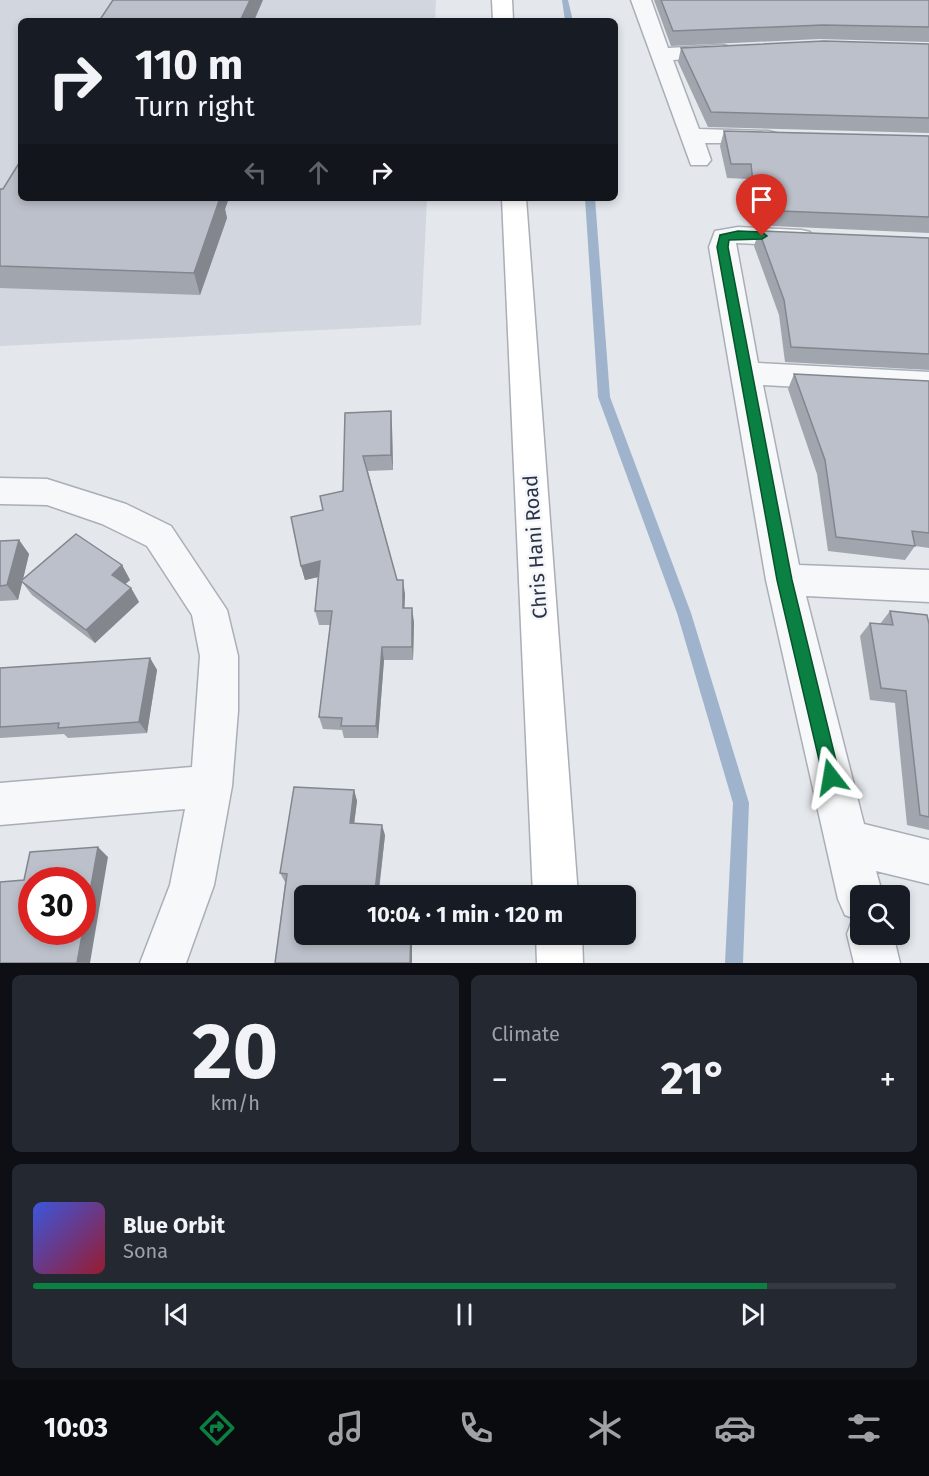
<!DOCTYPE html>
<html lang="en">
<head>
<meta charset="utf-8">
<style>
  body { margin:0; font-family:"Fira Sans",sans-serif; background:#242831; color:#f1f3f6; height:100vh; display:flex; flex-direction:column; font-size:22px; white-space:nowrap }
  * { box-sizing:border-box; margin:0 }
  p { font-size:20px; color:#9ea1a6 }
  .icon { flex:none; width:33px; height:33px; fill:none; stroke:currentColor; stroke-width:2; stroke-linecap:round; stroke-linejoin:round }
  .map { position:relative; height:963px; overflow:hidden }
  .details { display:flex; flex-direction:column; gap:12px; padding:12px; background:#0d0f14; flex:1 }
  .details>* { flex:none }
  .banner { position:absolute; left:18px; top:18px; width:600px; height:183px; border-radius:9px; box-shadow:0 3px 9px #0003; background:#171b24; color:#f1f3f6; overflow:hidden }
  .tools { position:absolute; left:850px; top:885px; display:grid; gap:12px }
  .tools a { display:grid; place-items:center; width:60px; height:60px; border-radius:9px; background:#171b24; box-shadow:0 3px 9px #0003; font-size:30px }
  .speed { position:absolute; left:18px; top:867px; display:flex; gap:12px; font-size:30px; font-weight:700; text-align:center }
  .speed>* { display:grid; place-content:center; width:78px; height:78px; border-radius:50%; background:#171b24; box-shadow:0 3px 9px #0003; line-height:1 }
  .speed .limit { border:9px solid #d22; background:#fff; color:#111 }
  .pin { position:absolute; display:grid; place-items:center; width:51px; height:51px; color:#fff; margin:-62px -26px; border-radius:50% 50% 50% 0; rotate:-45deg; box-shadow:0 0 6px #0007 }
  .pin .icon { rotate:45deg }
  .me { position:absolute; width:66px; margin:-33px; rotate:346deg; stroke-linejoin:round; filter:drop-shadow(0 0 4px #0008) }
  .turn { display:flex; align-items:center; gap:21px; height:126px; padding:0 18px; font-size:27px }
  .turn .icon { width:78px; height:78px; stroke-width:2.5 }
  .turn b { display:block; font-size:42px; line-height:51px }
  .lanes { display:flex; align-items:center; height:57px; padding:0 18px; background:#0003; justify-content:center; gap:30px; direction:ltr }
  .lanes .off { opacity:.35 }
  .big { font-size:45px; font-weight:700; line-height:1.1 }
  .details .card { flex:1; display:flex; flex-direction:column; justify-content:center; gap:9px; min-width:0; padding:0 21px; border-radius:9px; background:#242831 }
  .details .dial { align-items:center; gap:0 }
  .dial b { font-size:78px; line-height:1 }
  .song { display:flex; align-items:center; gap:18px }
  .cover { width:72px; height:72px; border-radius:9px; background:linear-gradient(135deg,hsl(230 70% 55%),hsl(350 70% 35%)) }
  .played { height:6px; border-radius:3px; background:linear-gradient(90deg,#0b8043 85%,#363941 85%) }
  .keys { display:flex; justify-content:space-around; direction:ltr }
  .heat { display:flex; justify-content:space-between; align-items:center; font-size:33px; direction:ltr }
  .details .tiles { flex:1; display:grid; gap:12px; grid-template-columns:1fr 1fr }
  .card:last-child { grid-column:span 2 }
  .trip { position:absolute; left:294px; top:885px; width:342px; height:60px; border-radius:9px; background:#171b24; box-shadow:0 3px 9px #0003; font-weight:700; line-height:60px; text-align:center }
  .tab-bar { display:flex; height:96px; justify-content:space-around; align-items:center; background:#090b0e; color:#9ea1a6 }
  .tab-bar .icon { width:42px; height:42px }
  .tab-bar .active { color:#0b8043 }
  .tab-bar b { font-size:27px; color:#f1f3f6 }
  .map>svg:first-child { display:block }
  .built { fill:#d2d6de }
  .lines { fill:none; stroke-linecap:round; stroke-linejoin:round }
  .stream { fill:#9fb4cc; fill-rule:evenodd }
  .minor-casing { stroke:#a9aeb7; stroke-width:3 }
  .secondary-casing { stroke:#a9aeb7; stroke-width:3 }
  .minor { fill:#f7f8fa; fill-rule:evenodd }
  .secondary { fill:#fff; fill-rule:evenodd }
  .wall { fill:#a1a5ae }
  .shaded-wall { fill:#83868d }
  .building { fill:#bbc0ca; stroke:#83868d; stroke-width:1.5; fill-rule:evenodd }
  .route { fill:#0b8043; stroke:#07532c; stroke-width:1.5 }
  .labels { text-anchor:middle; stroke-width:5; stroke-linejoin:round; paint-order:stroke }
  .street-label { font-size:20px; fill:#2b3445; stroke:#f4f6f9 }
</style>
</head>
<body>
<div class="map">
<svg width="929" height="963" viewBox="0 0 929 963">
  <rect width="100%" height="100%" fill="#e4e7ec"/>
  <path class="built" d="M 0,0 L 436,0 L 435,21 L 21,21 L 21,198 L 427,198 L 421,325 L 0,346 Z"/>
  <g class="lines">
    <path class="stream" d="M 562,0 L 568,0 L 573,21 L 565,21 Z
      M 585,198 L 595,198 L 610,397 L 691,613 L 749,803 L 743,963 L 725,963 L 733,803 L 677,613 L 598,397 Z"/>
    <g class="minor-casing">
      <path id="minor" d="M 631,0 L 651,0 L 668,48 L 723,45 L 730,47 L 733,51 L 730,55 L 723,57 L 673,60 L 699,129 L 768,131 L 776,133 L 780,138 L 776,143 L 705,143 L 711,160 L 707,165 L 691,165 Z
        M 738,227 L 801,230 L 810,232 L 814,238 L 810,244 L 801,246 L 736,243 L 758,363 L 929,372 L 929,394 L 763,385 L 799,565 L 929,570 L 929,602 L 806,596 L 864,824 L 929,840 L 929,884 L 876,871 L 883,896 L 861,896 L 861,934 L 893,934 L 900,963 L 854,963 L 847,934 L 853,918 L 845,915 L 838,899 L 766,580 L 709,247 L 715,231 Z
        M 0,478 L 47,479 L 126,504 L 171,526 L 227,610 L 238,656 L 238,711 L 232,786 L 214,885 L 186,963 L 140,963 L 170,885 L 185,809 L 0,825 L 0,783 L 192,767 L 200,656 L 192,615 L 147,546 L 102,524 L 47,505 L 0,504 Z"/>
    </g>
    <g class="secondary-casing">
      <path id="secondary" d="M 492,0 L 512,0 L 513,21 L 493,21 Z
        M 502,198 L 526,198 L 578,896 L 533,896 Z
        M 536,934 L 582,934 L 583,963 L 537,963 Z"/>
    </g>
    <use href="#minor" class="minor"/>
    <use href="#secondary" class="secondary"/>
  </g>
  <path class="wall" d="M 654,0 L 929,0 L 929,42 L 819,39 L 671,46 Z
    M 929,44 L 929,133 L 708,127 L 678,62 L 681,48 Z
    M 724,131 L 929,136 L 929,233 L 752,225 L 747,179 L 727,178 L 720,146 Z
    M 0,189 L 21,198 L 229,198 L 225,209 L 227,218 L 200,295 L 0,288 Z
    M 759,231 L 929,238 L 929,370 L 785,362 L 779,315 L 754,246 Z
    M 794,374 L 929,381 L 929,548 L 915,546 L 905,560 L 828,551 L 817,474 L 788,389 Z
    M 345,413 L 392,427 L 393,470 L 368,471 L 397,580 L 405,594 L 404,608 L 414,622 L 413,660 L 384,660 L 378,738 L 344,738 L 342,730 L 323,729 L 319,717 L 330,625 L 319,625 L 315,611 L 318,577 L 305,580 L 301,566 L 323,510 L 320,496 L 343,491 Z
    M 19,540 L 29,554 L 23,579 L 122,565 L 130,580 L 125,584 L 131,588 L 139,602 L 95,643 L 32,595 L 22,582 L 18,600 L 0,601 L 0,541 Z
    M 890,611 L 929,624 L 929,830 L 907,825 L 895,703 L 870,700 L 860,636 L 870,623 L 880,624 Z
    M 150,658 L 157,670 L 147,733 L 68,738 L 64,734 L 0,738 L 0,668 Z
    M 354,790 L 357,801 L 354,823 L 385,835 L 379,892 L 411,892 L 412,896 L 304,896 L 304,934 L 412,934 L 412,963 L 275,963 L 285,882 L 280,873 Z"/>
  <path class="shaded-wall" d="M 250,0 L 263,0 L 254,21 L 240,21 Z
    M 217,198 L 229,198 L 225,209 L 227,218 L 200,295 L 194,273 Z
    M 391,411 L 392,427 L 393,470 L 391,455 Z
    M 19,540 L 29,554 L 18,600 L 7,585 Z
    M 320,561 L 323,576 L 305,580 L 301,566 Z
    M 122,565 L 130,580 L 120,589 L 112,575 Z
    M 403,580 L 405,594 L 404,622 L 403,608 Z
    M 131,588 L 139,602 L 95,643 L 86,630 Z
    M 412,608 L 414,622 L 413,660 L 412,647 Z
    M 382,647 L 384,660 L 378,738 L 376,726 Z
    M 150,658 L 157,670 L 147,733 L 139,722 Z
    M 354,790 L 357,801 L 353,833 L 350,823 Z
    M 382,825 L 385,835 L 378,896 L 375,892 Z
    M 98,847 L 108,857 L 90,963 L 77,963 Z
    M 411,934 L 412,934 L 412,963 L 410,963 Z"/>
  <path class="building" d="M 113,0 L 250,0 L 240,21 L 99,21 Z
    M 661,0 L 929,0 L 929,27 L 823,25 L 673,31 Z
    M 824,41 L 929,44 L 929,118 L 711,112 L 681,48 Z
    M 724,131 L 929,136 L 929,217 L 756,210 L 751,164 L 731,164 Z
    M 21,160 L 21,198 L 220,198 L 194,273 L 0,266 L 0,189 L 3,189 Z
    M 759,231 L 929,238 L 929,354 L 791,347 L 784,300 Z
    M 794,374 L 929,381 L 929,533 L 912,531 L 915,546 L 836,537 L 825,460 Z
    M 391,411 L 391,455 L 363,456 L 397,580 L 403,580 L 403,608 L 412,608 L 412,647 L 382,647 L 376,726 L 341,726 L 342,718 L 319,717 L 332,611 L 315,611 L 320,561 L 301,566 L 291,517 L 323,510 L 320,496 L 343,491 L 345,413 Z
    M 76,534 L 122,565 L 112,575 L 131,588 L 86,630 L 21,581 Z
    M 19,540 L 7,585 L 0,586 L 0,541 Z
    M 890,611 L 927,615 L 929,624 L 929,817 L 920,815 L 906,691 L 881,688 L 870,623 L 893,625 Z
    M 150,658 L 139,722 L 58,728 L 59,723 L 0,727 L 0,668 Z
    M 294,787 L 354,790 L 350,823 L 382,825 L 375,892 L 411,892 L 411,896 L 304,896 L 304,934 L 411,934 L 410,963 L 275,963 L 287,874 L 280,873 Z
    M 98,847 L 77,963 L 0,963 L 0,882 L 24,880 L 30,852 ZM 32,880 L 82,880 L 82,932 L 32,932 Z"/>
  <path class="route" d="M 738,231 L 762,232 L 767,236 L 762,239 L 729,240 L 728,247 L 792,580 L 840,777 L 837,783 L 831,785 L 825,783 L 823,777 L 777,580 L 717,247 L 720,235 Z"/>
  <g class="labels">
    <g class="street-label">
      <text transform="translate(535 547) rotate(-94)" y="7">Chris Hani Road</text>
    </g>
  </g>
</svg>
<div class="tools">
<a><svg class="icon" aria-label="search" viewBox="0 0 24 24"><circle cx="10" cy="10" r="6"/><path d="M15 15l6 6"/></svg></a>
</div>
<div class="speed"><div class="limit">30</div></div>
<div class="pin" style="left:762px;top:236px;background:#d93025"><svg class="icon" aria-label="arrive" viewBox="0 0 24 24"><path d="M6 21V4h12l-3 4 3 4H6"/></svg></div>
<svg class="me" style="left:831px;top:777px" viewBox="-20 -20 40 40"><path d="M0-17L14 15 0 8-14 15z" fill="#0b8043" stroke="#fff" stroke-width="4"/></svg>
<div class="trip">10:04 · 1 min · 120 m</div>
<div class="banner">
<div class="turn"><svg class="icon" aria-label="right" viewBox="0 0 24 24"><path d="M7 20v-9h11M14 6l5 5-5 5"/></svg><div><b>110 m</b>Turn right</div></div>
<div class="lanes"><svg class="icon off" aria-label="left" viewBox="0 0 24 24"><path d="M17 20v-9H6M10 6l-5 5 5 5"/></svg><svg class="icon off" aria-label="ahead" viewBox="0 0 24 24"><path d="M12 20V5M6 11l6-6 6 6"/></svg><svg class="icon" aria-label="right" viewBox="0 0 24 24"><path d="M7 20v-9h11M14 6l5 5-5 5"/></svg></div>
</div>
</div>
<section class="details">
<div class="tiles">
<div class="card dial"><b>20</b><p>km/h</p></div>
<div class="card"><p>Climate</p>
<div class="heat"><a>−</a><b class="big">21°</b><a>+</a></div>
</div>
<div class="card">
<div class="song"><i class="cover"></i><div><b>Blue Orbit</b><p>Sona</p></div></div>
<div class="played"></div>
<div class="keys"><svg class="icon" aria-label="previous" viewBox="0 0 24 24"><path d="M18 5L8 12l10 7zM5 5v14"/></svg><svg class="icon" aria-label="pause" viewBox="0 0 24 24"><path d="M8 5v14M16 5v14"/></svg><svg class="icon" aria-label="next" viewBox="0 0 24 24"><path d="M6 5l10 7-10 7zM19 5v14"/></svg></div>
</div>
</div>
</section>
<nav class="tab-bar">
<b>10:03</b>
<svg class="icon active" aria-label="directions" viewBox="0 0 24 24"><path d="M12 3l9 9-9 9-9-9zM9 14v-3h6M13 9l2 2-2 2"/></svg>
<svg class="icon" aria-label="music" viewBox="0 0 24 24"><path d="M9 18V5l10-2v13"/><circle cx="6" cy="18" r="3"/><circle cx="16" cy="16" r="3"/></svg>
<svg class="icon" aria-label="phone" viewBox="0 0 24 24"><path d="M5 4h4l2 5-3 2q2 4 5 5l2-3 5 2v4C11 20 4 13 5 4z"/></svg>
<svg class="icon" aria-label="climate" viewBox="0 0 24 24"><path d="M12 3v18M4 7l16 10M4 17L20 7"/></svg>
<svg class="icon" aria-label="car" viewBox="0 0 24 24"><path d="M5 17H2v-5l4-1 3-4h7l3 4 3 1v5h-3M9 17h6M6 11h13"/><circle cx="7" cy="17" r="2"/><circle cx="17" cy="17" r="2"/></svg>
<svg class="icon" aria-label="filters" viewBox="0 0 24 24"><path d="M4 7h16M4 17h16"/><circle cx="9" cy="7" r="2"/><circle cx="15" cy="17" r="2"/></svg>
</nav>
</body>
</html>
